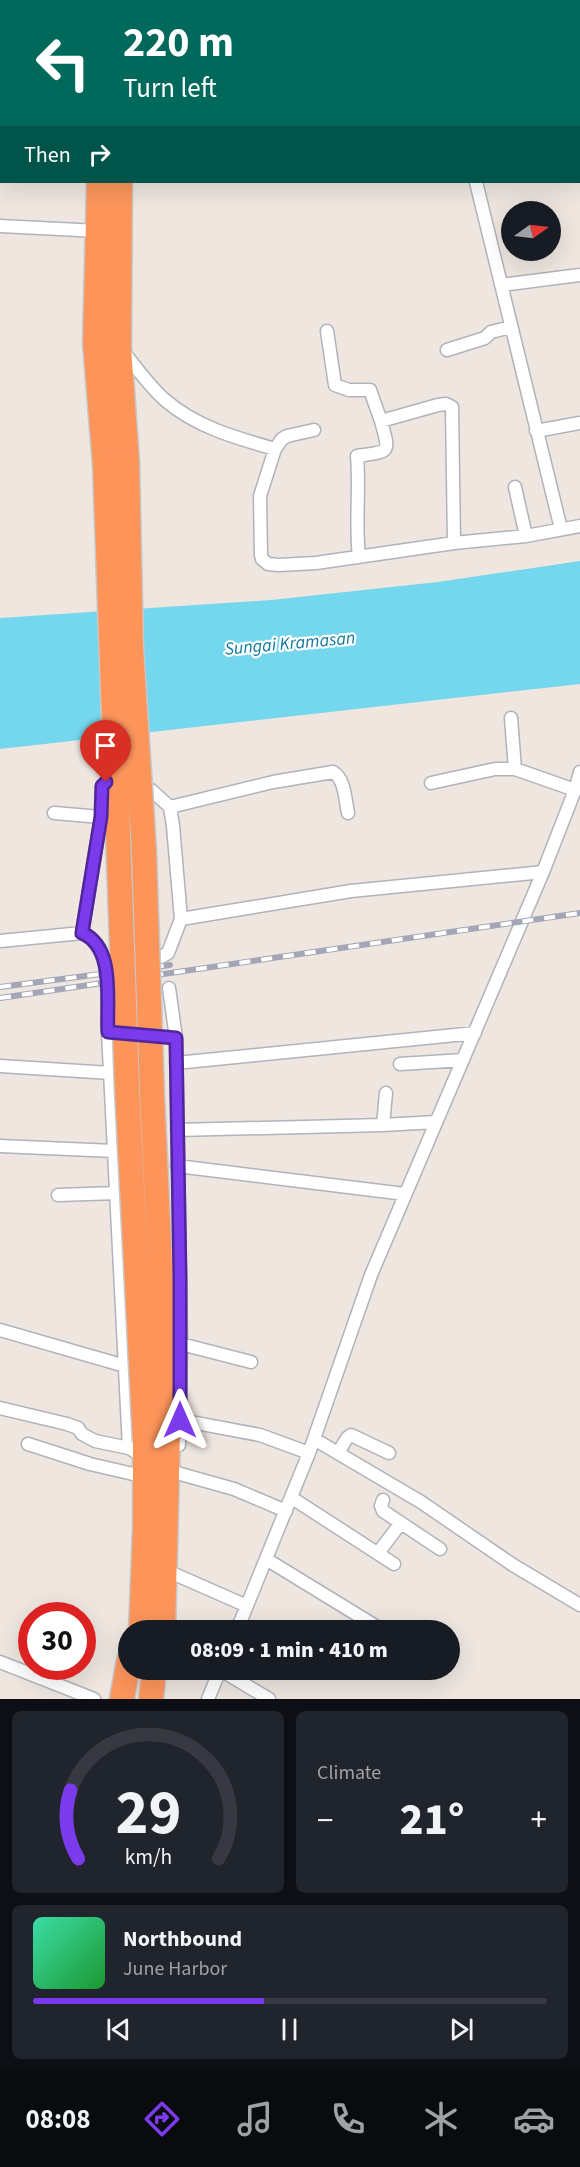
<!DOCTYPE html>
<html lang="en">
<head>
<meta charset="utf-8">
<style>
  body { margin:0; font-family:"Source Sans 3",sans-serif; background:#20242c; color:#f1f3f6; height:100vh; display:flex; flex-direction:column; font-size:22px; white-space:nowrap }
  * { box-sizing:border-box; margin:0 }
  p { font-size:20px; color:#9ea1a6 }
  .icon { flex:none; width:33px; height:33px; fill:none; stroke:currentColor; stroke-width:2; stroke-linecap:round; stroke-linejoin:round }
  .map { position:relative; height:1699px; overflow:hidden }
  .drawer { display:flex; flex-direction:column; gap:12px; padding:12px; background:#0d0f14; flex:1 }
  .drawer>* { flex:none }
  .hud { position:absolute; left:0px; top:0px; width:580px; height:183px; box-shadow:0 6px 24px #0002; background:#00695c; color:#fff; overflow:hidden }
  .needle { width:39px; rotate:76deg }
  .controls { position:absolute; left:501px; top:201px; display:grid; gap:12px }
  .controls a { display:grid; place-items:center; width:60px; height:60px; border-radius:50%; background:#171b24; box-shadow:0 6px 24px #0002; font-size:30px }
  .speed { position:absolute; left:18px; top:1602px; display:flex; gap:12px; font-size:30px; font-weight:700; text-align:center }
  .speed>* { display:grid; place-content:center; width:78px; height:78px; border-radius:50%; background:#171b24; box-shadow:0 6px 24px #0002; line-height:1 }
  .speed .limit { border:9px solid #d22; background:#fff; color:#111 }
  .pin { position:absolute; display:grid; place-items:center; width:51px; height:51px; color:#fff; margin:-62px -26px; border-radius:50% 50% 50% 0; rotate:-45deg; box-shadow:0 0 6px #0007 }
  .pin .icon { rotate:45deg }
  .me { position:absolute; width:66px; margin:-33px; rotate:0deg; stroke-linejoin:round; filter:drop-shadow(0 0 4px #0008) }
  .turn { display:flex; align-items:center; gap:21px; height:126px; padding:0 24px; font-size:27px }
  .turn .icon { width:78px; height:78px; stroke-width:2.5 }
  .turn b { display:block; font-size:42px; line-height:51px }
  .then { display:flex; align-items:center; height:57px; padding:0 24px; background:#0003; gap:12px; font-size:22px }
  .big { font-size:45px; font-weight:800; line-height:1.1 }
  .drawer .tile { flex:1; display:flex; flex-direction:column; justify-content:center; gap:9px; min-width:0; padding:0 21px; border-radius:9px; background:#20242c }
  .drawer .dial { align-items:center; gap:0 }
  .dial svg { height:156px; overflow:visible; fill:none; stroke:#363941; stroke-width:7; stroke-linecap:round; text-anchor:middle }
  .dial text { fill:#f1f3f6; stroke:none }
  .song { display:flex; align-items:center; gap:18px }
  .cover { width:72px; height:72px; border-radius:9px; background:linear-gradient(135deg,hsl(160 70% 55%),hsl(130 70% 35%)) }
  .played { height:6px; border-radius:3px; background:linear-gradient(90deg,#7c3aed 45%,#363941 45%) }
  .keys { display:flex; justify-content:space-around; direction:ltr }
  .heat { display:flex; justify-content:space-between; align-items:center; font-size:33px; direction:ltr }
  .drawer .tiles { flex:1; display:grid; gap:12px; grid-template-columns:1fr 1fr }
  .tile:last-child { grid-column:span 2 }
  .trip { position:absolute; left:118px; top:1620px; width:342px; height:60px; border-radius:30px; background:#171b24; box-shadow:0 6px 24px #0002; font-weight:800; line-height:60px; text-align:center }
  .tab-bar { display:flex; height:96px; justify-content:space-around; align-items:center; background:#090b0e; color:#9ea1a6 }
  .tab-bar .icon { width:42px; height:42px }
  .tab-bar .selected { color:#7c3aed }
  .tab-bar b { font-size:27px; color:#f1f3f6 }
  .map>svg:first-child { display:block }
  .water { fill:#74d7ee }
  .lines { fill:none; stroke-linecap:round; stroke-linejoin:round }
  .street-casing { stroke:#afb3bd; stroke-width:15 }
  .highway-casing { stroke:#c8c8c8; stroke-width:27 }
  .street { stroke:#fff; stroke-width:12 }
  .highway { stroke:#fd955b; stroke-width:24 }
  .rail-casing { stroke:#a2a6b6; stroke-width:6 }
  .rail { stroke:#fff; stroke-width:4; stroke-dasharray:11; stroke-linecap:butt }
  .highway-bridge-casing { stroke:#c8c8c8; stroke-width:27; stroke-linecap:butt }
  .highway-bridge { stroke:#fd955b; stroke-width:24 }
  .route-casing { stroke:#51269a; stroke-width:15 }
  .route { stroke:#7c3aed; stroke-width:10 }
  .labels { text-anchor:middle; stroke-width:4.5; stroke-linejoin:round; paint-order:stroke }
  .water-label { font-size:18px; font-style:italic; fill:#0f789e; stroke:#fff }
</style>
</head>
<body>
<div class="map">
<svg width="580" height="1699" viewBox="0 0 580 1699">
  <rect width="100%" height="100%" fill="#eee6df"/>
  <path class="water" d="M 580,561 L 580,684 L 0,749 L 0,618 L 271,600 L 438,582 Z"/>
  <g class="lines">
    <g class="street-casing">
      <path id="street" d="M 432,0 L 432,2
        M 476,182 L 561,529
        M 0,226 L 98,231
        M 501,285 L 580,275
        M 327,331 L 335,385 L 349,390 L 370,390 L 381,421 L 438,405 L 446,404 L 452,407 L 454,543
        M 122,350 C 136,367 149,386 165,400 C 196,427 236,438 275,449
        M 447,350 L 485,338 L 491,332 L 511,327
        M 314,430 L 287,436 L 282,439 L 275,449 L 260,496 L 261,555 L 262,559 L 268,564 L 279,565 L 316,563 L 454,543 L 526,536 L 580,526
        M 536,431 L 580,423
        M 515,487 L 526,536
        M 359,557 C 355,522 360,490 357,456 C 391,451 390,454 381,421
        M 511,718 L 515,769
        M 431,783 L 495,769 L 515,769 L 575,790
        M 139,785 L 151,790 L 170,807
        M 54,813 L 101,817
        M 181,919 L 351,891 L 543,872
        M 82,933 L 101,817 L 102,786 L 106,782 L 118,782
        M 0,941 L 82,933 C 115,947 106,1002 108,1032 L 129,1448 L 145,1458
        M 146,963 L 156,960 L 168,953 L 181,919 L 173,826 L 170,807 L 273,782 L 333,772 C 345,779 345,799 348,813
        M 169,988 L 176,1038
        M 121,1033 L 176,1038 L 181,1344 L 179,1445
        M 176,1063 L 475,1033
        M 400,1064 L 463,1060
        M 0,1066 L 111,1073
        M 383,1125 L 386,1093
        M 177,1130 L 383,1125 L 436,1122
        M 0,1146 L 114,1151
        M 177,1166 L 405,1194
        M 58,1195 L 117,1193
        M 0,1330 L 125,1366
        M 181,1344 L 251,1362
        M 0,1408 L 67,1424 L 78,1428 L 82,1434 L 95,1441 L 129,1448
        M 180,1420 L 260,1435 L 309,1453
        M 314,1439 L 421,1502 L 513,1565 L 580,1605
        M 28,1444 L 90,1464 L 146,1477
        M 338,1453 L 347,1438 L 351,1435 L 389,1453
        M 177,1473 L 234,1489 L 286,1511
        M 292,1498 L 394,1564
        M 383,1500 L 381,1506 L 383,1511 L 440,1549
        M 378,1553 L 400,1524
        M 266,1559 L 382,1630
        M 172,1573 L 247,1606
        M 237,1630 L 309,1453 L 371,1275 L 543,872 L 575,790 L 580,772
        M 0,1662 L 94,1699
        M 221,1670 L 269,1699
        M 208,1699 L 220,1670"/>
    </g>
    <g class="highway-casing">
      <path id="highway" d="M 101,2 L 101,0
        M 120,2 L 120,0
        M 99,182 L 95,343 L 105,465
        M 120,182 L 119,347 L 127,462
        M 141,1630 L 145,1527 L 145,1442
        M 163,1630 L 168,1434
        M 122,1699 L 129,1660
        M 151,1699 L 154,1670"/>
    </g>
    <use href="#street" class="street"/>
    <use href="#highway" class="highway"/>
    <g class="rail-casing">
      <path id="rail" d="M 0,987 L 170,965
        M 0,998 L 580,913"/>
    </g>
    <use href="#rail" class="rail"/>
    <g class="highway-bridge-casing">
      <path id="highway-bridge" d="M 127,462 L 131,647 L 144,851 L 152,1095 L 168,1434
        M 105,465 L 127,1088 L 145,1442"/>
    </g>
    <use href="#highway-bridge" class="highway-bridge"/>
  </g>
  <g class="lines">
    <g class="route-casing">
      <path id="route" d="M 106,782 L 102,786 L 101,817 L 82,933 C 116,947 106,1002 108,1032 L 176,1038 L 180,1278 L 180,1420"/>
    </g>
    <use href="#route" class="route"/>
  </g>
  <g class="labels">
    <g class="water-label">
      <text transform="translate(290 643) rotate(-5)" y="6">Sungai Kramasan</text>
    </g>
  </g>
</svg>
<div class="controls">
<a><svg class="needle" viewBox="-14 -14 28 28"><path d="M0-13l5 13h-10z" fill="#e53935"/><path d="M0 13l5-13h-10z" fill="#9ea1a6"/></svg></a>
</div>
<div class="speed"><div class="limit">30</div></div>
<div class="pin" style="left:106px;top:782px;background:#d93025"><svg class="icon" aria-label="arrive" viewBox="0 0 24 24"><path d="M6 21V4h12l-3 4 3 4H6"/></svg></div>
<svg class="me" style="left:180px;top:1420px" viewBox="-20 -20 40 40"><path d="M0-17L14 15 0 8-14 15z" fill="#7c3aed" stroke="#fff" stroke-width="4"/></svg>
<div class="trip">08:09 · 1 min · 410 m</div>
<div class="hud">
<div class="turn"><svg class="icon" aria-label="left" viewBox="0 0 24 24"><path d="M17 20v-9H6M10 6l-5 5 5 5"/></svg><div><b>220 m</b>Turn left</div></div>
<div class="then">Then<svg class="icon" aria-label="right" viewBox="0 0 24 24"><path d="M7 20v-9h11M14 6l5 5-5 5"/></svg></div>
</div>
</div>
<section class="drawer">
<div class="tiles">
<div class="tile dial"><svg viewBox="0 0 100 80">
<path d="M14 69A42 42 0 1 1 86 69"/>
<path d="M14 69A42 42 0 0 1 10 34" stroke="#7c3aed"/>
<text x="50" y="56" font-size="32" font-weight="700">29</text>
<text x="50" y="72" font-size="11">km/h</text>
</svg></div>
<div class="tile"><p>Climate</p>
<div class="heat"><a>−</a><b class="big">21°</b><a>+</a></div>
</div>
<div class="tile">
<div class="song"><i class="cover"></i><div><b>Northbound</b><p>June Harbor</p></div></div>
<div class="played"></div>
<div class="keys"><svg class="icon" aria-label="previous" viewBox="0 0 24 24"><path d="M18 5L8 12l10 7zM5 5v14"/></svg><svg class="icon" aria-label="pause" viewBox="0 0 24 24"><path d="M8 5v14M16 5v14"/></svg><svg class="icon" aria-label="next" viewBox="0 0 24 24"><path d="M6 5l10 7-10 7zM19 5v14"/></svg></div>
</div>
</div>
</section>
<nav class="tab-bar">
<b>08:08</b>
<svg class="icon selected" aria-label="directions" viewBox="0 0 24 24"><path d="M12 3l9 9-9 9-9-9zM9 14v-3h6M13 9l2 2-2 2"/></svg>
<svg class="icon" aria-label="music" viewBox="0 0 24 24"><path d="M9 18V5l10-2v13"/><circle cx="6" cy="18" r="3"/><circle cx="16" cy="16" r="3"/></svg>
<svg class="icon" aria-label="phone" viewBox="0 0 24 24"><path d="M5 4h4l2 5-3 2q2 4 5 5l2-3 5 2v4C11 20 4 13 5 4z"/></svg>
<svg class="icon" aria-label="climate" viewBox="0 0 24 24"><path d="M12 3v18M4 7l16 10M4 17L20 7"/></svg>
<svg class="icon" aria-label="car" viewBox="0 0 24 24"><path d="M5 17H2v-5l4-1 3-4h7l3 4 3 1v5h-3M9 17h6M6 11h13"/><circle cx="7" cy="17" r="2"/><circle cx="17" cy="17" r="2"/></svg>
</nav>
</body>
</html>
